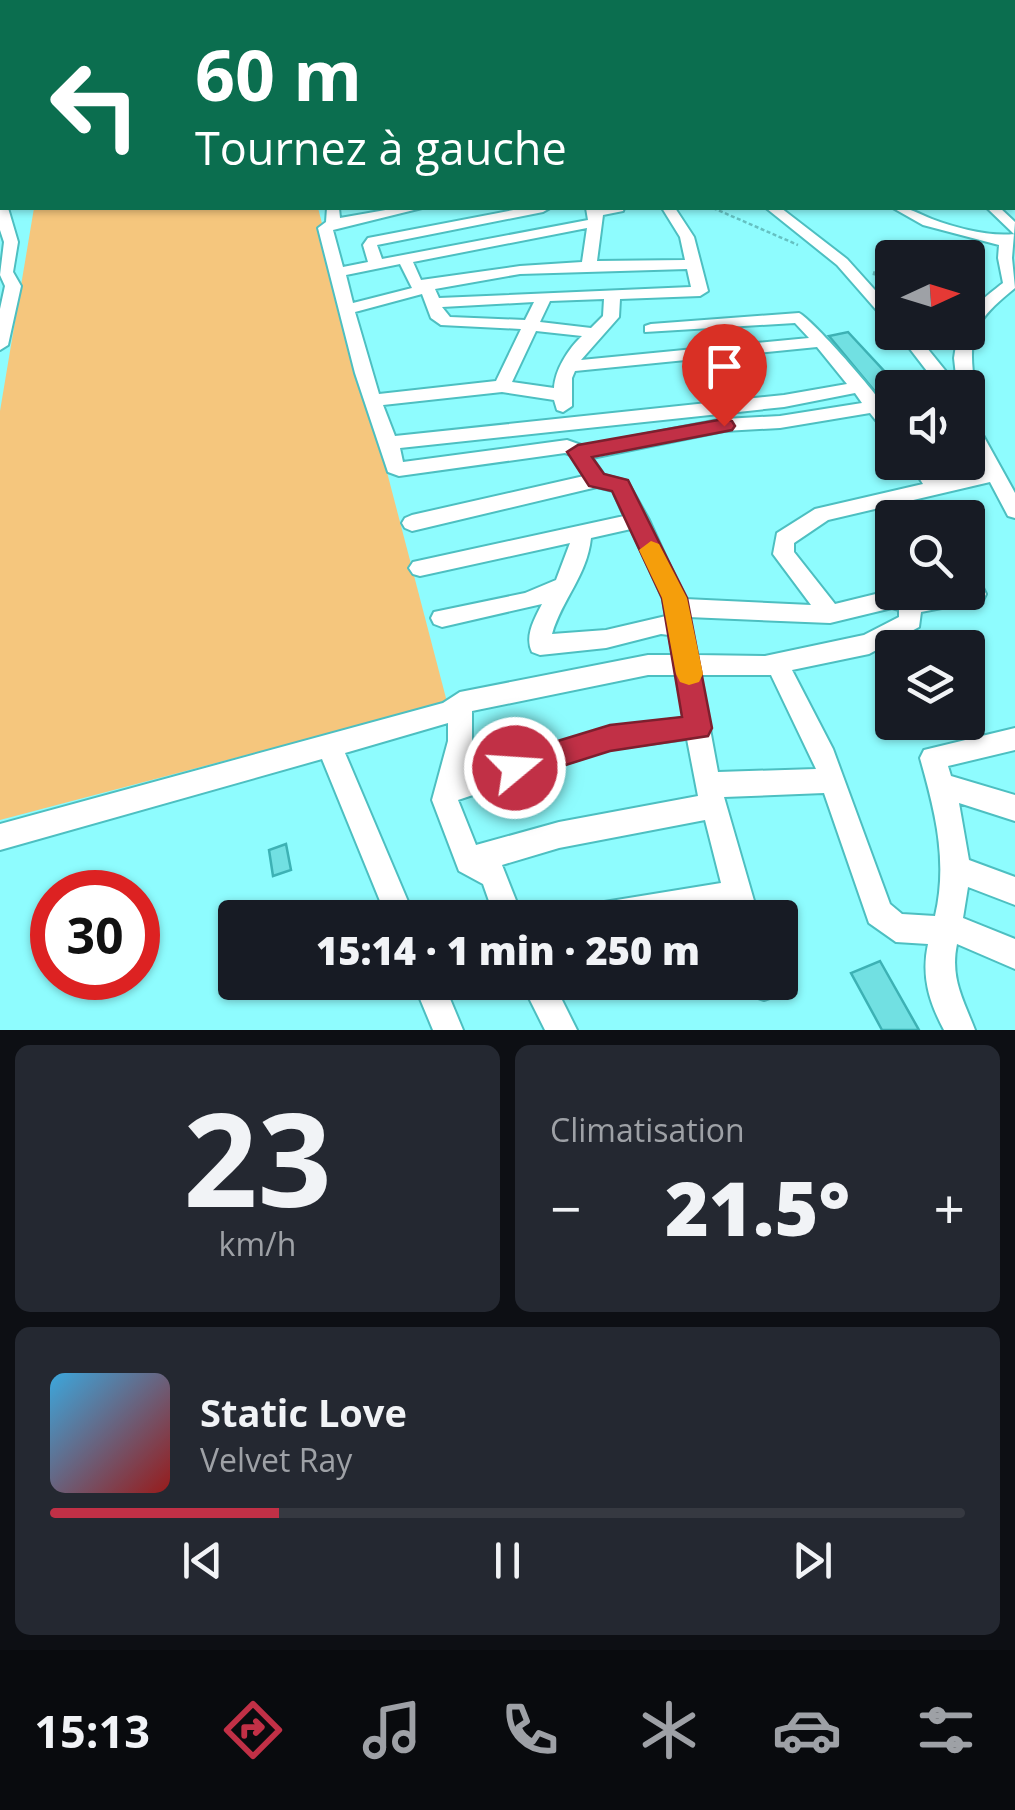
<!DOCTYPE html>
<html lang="fr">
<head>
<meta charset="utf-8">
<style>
  body { margin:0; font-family:"Open Sans",sans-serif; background:#242831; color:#f1f3f6; height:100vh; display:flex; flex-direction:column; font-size:38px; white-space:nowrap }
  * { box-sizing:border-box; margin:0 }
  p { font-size:32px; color:#9ea1a6 }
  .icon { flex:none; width:55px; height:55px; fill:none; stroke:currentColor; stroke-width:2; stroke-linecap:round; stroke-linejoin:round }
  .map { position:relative; height:1030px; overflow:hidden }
  .side { display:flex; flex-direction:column; gap:15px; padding:15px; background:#0d0f14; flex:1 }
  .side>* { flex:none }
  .guide { position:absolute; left:0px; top:0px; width:1015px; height:210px; box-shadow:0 2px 8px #0004; background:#0b6e4f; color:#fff; overflow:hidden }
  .needle { width:65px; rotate:86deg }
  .controls { position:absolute; left:875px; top:240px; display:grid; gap:20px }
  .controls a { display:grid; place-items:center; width:110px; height:110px; border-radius:10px; background:#171b24; box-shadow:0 2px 8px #0004; font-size:50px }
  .speed { position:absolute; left:30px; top:870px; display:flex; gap:20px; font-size:50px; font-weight:700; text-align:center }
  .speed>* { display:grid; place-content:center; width:130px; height:130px; border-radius:50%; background:#171b24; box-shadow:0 2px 8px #0004; line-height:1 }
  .speed .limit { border:15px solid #d22; background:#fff; color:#111 }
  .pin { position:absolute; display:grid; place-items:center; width:85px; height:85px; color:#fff; margin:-102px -42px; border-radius:50% 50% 50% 0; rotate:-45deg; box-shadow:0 0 10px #0007 }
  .pin .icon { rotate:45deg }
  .me { position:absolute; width:110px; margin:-55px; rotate:72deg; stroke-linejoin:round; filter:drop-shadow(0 0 8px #0008) }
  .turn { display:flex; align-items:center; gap:35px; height:210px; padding:0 30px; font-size:45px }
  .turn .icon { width:130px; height:130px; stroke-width:2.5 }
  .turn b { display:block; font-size:70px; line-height:85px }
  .big { font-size:75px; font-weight:800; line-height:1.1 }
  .side .tile { flex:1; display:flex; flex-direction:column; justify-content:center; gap:15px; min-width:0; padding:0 35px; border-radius:15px; background:#242831 }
  .side .dial { align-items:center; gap:0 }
  .dial b { font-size:130px; line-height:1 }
  .song { display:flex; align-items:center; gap:30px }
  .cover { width:120px; height:120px; border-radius:15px; background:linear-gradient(135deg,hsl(200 70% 55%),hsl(0 70% 35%)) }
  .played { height:10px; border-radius:5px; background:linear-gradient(90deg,#c13046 25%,#363941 25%) }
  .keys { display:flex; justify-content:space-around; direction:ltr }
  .heat { display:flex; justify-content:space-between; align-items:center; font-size:55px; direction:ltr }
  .side .tiles { flex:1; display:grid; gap:15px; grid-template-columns:1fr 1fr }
  .tile:last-child { grid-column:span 2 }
  .trip { position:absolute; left:218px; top:900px; width:580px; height:100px; border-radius:10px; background:#171b24; box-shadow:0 2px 8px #0004; font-weight:800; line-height:100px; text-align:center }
  .tab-bar { display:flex; height:160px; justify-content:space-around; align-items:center; background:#090b0e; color:#9ea1a6 }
  .tab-bar .icon { width:70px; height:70px }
  .tab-bar .active { color:#c13046 }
  .tab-bar b { font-size:45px; color:#f1f3f6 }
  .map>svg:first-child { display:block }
  .green { fill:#f5c67d }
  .building { fill:#71e0e2; stroke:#3db1b4; stroke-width:2.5 }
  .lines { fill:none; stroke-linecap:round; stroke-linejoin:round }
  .minor-casing { stroke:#4dbfc1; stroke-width:4 }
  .path-far1 { stroke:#65c1c2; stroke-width:2.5; stroke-dasharray:4 2.5; stroke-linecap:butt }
  .path { stroke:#65c1c2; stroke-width:4; stroke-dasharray:6 4; stroke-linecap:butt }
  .minor { fill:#fff; fill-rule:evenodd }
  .route { fill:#c13046; stroke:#7d1f2e; stroke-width:2.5 }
  .slow { fill:#f59e0b }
</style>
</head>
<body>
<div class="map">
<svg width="1015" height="1030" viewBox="0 0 1015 1030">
  <rect width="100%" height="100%" fill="#8efcfe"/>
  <path class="green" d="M 34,208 L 318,208 L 447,702 L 0,820 L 0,411 Z"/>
  <path class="building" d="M 848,332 L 888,375 L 892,374 L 892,412 L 829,336 Z
    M 286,844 L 291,870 L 273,876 L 269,850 Z
    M 880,961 L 919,1030 L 882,1030 L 851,973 Z"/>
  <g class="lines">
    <g class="minor-casing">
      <path id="minor" d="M 315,0 L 518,0 L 514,2 Z
        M 732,0 L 742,0 L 744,2 L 734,2 Z
        M 854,0 L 864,0 L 864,2 L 855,2 Z
        M 1007,0 L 1015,0 L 1015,4 Z
        M 1012,37 L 1015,38 L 1015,44 L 1012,43 Z
        M 1012,87 L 1015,87 L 1015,94 L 1012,94 Z
        M 1012,102 L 1015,102 L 1015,109 L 1012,109 Z
        M 1012,151 L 1015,152 L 1015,163 L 1012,162 Z
        M 0,200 L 2,208 L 8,208 L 18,242 L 13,272 L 21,286 L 8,345 L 0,350 L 0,309 L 5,286 L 0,275 L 4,242 L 0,230 Z
        M 327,208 L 339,208 L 340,218 L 397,208 L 422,208 L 333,230 L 343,267 L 368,262 L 363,245 L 368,238 L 524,208 L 550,208 L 543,212 L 377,245 L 382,259 L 588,220 L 586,208 L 624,208 L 623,211 L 603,215 L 597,261 L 685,260 L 680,237 L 662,208 L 675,208 L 694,237 L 708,291 L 700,296 L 620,299 L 619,317 L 581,360 L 809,338 L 795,323 L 645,332 L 645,326 L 651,324 L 799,313 C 812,319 889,406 892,419 C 894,424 892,430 892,435 L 886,433 L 870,413 L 780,428 L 724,431 L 592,458 L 604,475 L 627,481 L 649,520 L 685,599 L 811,605 L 773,554 L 777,533 L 815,509 L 923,484 L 909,462 L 928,462 L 941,480 L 984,470 L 968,439 L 968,417 L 974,419 L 1015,493 L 1015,518 L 1008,516 L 990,482 L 828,520 L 794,543 L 794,552 L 835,604 L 892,590 L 909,596 L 968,592 L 968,587 L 983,588 L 986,594 L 983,600 L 921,612 L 919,627 L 869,654 L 792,670 L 833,749 L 890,904 L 902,914 L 935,916 C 948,861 935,811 920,758 L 924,750 L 1015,728 L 1015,750 L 948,766 L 951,776 L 1015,795 L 1015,821 L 959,803 L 969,860 L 1015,877 L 1015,905 L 968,887 L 963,918 L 1015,939 L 1015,969 L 957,944 C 950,978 963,999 975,1030 L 944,1030 C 929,1002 921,976 928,944 L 896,942 L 869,923 L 824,793 L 724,797 L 759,918 L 731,918 L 729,910 L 681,918 L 578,918 L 582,908 L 592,904 L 721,883 L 705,820 L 559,848 L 502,865 L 523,918 L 495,918 L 483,884 L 459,871 L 432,800 L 448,741 L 448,723 L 345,753 L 415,918 L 387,918 L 322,759 L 0,850 L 0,824 L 443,703 L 460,692 L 648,655 L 673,655 L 669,635 L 661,634 L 606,648 L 540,655 L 532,652 C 524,636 535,618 542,604 L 442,627 L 434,624 L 431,618 L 434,612 L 525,593 L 556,580 L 570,543 L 420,576 L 413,574 L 409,568 L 413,562 L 624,516 L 613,491 L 597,487 L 412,531 L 405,528 L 402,523 L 405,518 L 412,515 L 584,476 L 571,455 L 565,453 L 399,476 L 388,472 L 355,373 L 318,228 L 326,222 ZM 587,228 L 582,262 L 520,266 L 421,280 L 413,262 ZM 400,264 L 412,288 L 353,303 L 346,275 ZM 687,269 L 691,287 L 439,298 L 435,289 L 520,274 ZM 422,294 L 431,318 L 441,325 L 521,329 L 496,381 L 379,394 L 355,312 ZM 604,299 L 603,316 L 591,328 L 540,322 L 550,301 ZM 534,302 L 525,320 L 450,317 L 442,307 ZM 536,331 L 582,336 C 568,349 555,370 554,388 L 512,382 ZM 817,347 L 847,384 L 784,395 L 395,436 L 383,405 L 502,392 L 554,400 L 557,410 L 563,412 L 572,406 L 572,378 L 575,371 ZM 855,393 L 862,403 L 780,416 L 724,419 L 584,446 L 567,440 L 403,462 L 400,448 L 784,407 ZM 631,529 L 663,599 L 666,616 L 606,630 L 552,634 C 562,599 587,576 591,538 ZM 892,608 L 899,610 L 899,617 L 864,635 L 765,656 L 696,655 L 688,617 L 830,623 ZM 648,675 L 676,675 L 684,718 L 610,727 L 465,773 L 472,741 L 472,711 ZM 700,675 L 771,675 L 816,769 L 718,772 ZM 687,739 L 698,796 L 559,822 L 476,845 L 458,800 L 610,749 Z
        M 766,208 L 781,208 L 847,259 L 892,309 L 892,323 L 886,321 L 837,265 Z
        M 893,208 C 910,207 917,213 932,219 C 956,228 990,237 1014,234 L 987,208 L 1000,208 L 1015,222 L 1012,258 L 1015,288 C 973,322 967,335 975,388 L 972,392 L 968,393 L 968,388 L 940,388 L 897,332 L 914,332 L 957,385 L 954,358 L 958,332 L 968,332 C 968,308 985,297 1003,283 L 998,258 L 999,245 L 923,225 Z
        M 413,982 L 443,982 L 463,1030 L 433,1030 Z
        M 521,982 L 553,982 L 577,1030 L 545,1030 Z
        M 749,982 L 779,982 L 775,996 L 764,1000 L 753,996 Z"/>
    </g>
    <path class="path-far1" d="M 713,208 L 798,245
      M 873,273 L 878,274"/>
    <path class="path" d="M 873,273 L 892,278"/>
    <use href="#minor" class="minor"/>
  </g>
  <path class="route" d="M 724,419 L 732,421 L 735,426 L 732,430 L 592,457 L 604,474 L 628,480 L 687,598 L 712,728 L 708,736 L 610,751 L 515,781 L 505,777 L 500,768 L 505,758 L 515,754 L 610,725 L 682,717 L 662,598 L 612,491 L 589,486 L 567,452 L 578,445 Z"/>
  <path class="slow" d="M 651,541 L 659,544 L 687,598 L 703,674 L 699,682 L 689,685 L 680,682 L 676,674 L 662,598 L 639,550 Z"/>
</svg>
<div class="controls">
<a><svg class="needle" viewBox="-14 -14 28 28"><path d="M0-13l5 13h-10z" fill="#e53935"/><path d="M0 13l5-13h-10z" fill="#9ea1a6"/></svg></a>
<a><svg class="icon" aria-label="sound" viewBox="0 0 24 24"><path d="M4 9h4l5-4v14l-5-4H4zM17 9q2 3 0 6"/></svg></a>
<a><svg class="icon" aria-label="search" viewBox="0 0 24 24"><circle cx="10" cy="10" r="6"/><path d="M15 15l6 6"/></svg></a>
<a><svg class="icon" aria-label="layers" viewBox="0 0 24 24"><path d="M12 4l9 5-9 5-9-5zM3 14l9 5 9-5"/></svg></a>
</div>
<div class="speed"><div class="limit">30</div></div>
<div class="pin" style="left:724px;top:426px;background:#d93025"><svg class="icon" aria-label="arrive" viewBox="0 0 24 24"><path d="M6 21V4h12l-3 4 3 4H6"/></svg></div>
<svg class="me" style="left:515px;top:768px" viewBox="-20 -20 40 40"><circle r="17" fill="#c13046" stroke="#fff" stroke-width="3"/><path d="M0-11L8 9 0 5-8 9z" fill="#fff"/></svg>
<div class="trip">15:14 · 1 min · 250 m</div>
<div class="guide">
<div class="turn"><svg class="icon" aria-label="left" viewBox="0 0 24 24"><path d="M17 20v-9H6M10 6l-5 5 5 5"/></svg><div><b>60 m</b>Tournez à gauche</div></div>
</div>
</div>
<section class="side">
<div class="tiles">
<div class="tile dial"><b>23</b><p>km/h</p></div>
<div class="tile"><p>Climatisation</p>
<div class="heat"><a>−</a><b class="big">21.5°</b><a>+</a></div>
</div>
<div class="tile">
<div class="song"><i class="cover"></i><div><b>Static Love</b><p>Velvet Ray</p></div></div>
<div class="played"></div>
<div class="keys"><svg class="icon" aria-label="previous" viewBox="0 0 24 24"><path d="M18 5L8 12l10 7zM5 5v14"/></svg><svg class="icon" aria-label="pause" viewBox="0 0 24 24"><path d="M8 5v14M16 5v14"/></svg><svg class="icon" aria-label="next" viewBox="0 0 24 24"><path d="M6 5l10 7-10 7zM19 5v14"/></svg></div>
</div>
</div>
</section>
<nav class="tab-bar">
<b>15:13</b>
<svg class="icon active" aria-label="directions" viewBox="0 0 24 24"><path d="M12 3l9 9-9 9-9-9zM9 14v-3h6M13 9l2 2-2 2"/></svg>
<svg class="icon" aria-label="music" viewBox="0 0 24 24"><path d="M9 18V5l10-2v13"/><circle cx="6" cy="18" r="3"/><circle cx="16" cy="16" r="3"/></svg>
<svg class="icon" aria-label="phone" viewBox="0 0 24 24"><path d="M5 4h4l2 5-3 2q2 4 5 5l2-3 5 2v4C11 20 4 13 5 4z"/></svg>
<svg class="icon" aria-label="climate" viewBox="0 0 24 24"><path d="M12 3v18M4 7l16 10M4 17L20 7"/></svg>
<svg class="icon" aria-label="car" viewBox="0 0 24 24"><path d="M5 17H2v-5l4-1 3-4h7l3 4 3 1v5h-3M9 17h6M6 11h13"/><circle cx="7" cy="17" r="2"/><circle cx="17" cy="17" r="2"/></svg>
<svg class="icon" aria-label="filters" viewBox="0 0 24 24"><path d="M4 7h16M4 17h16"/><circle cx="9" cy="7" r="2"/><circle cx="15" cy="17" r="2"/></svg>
</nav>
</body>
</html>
